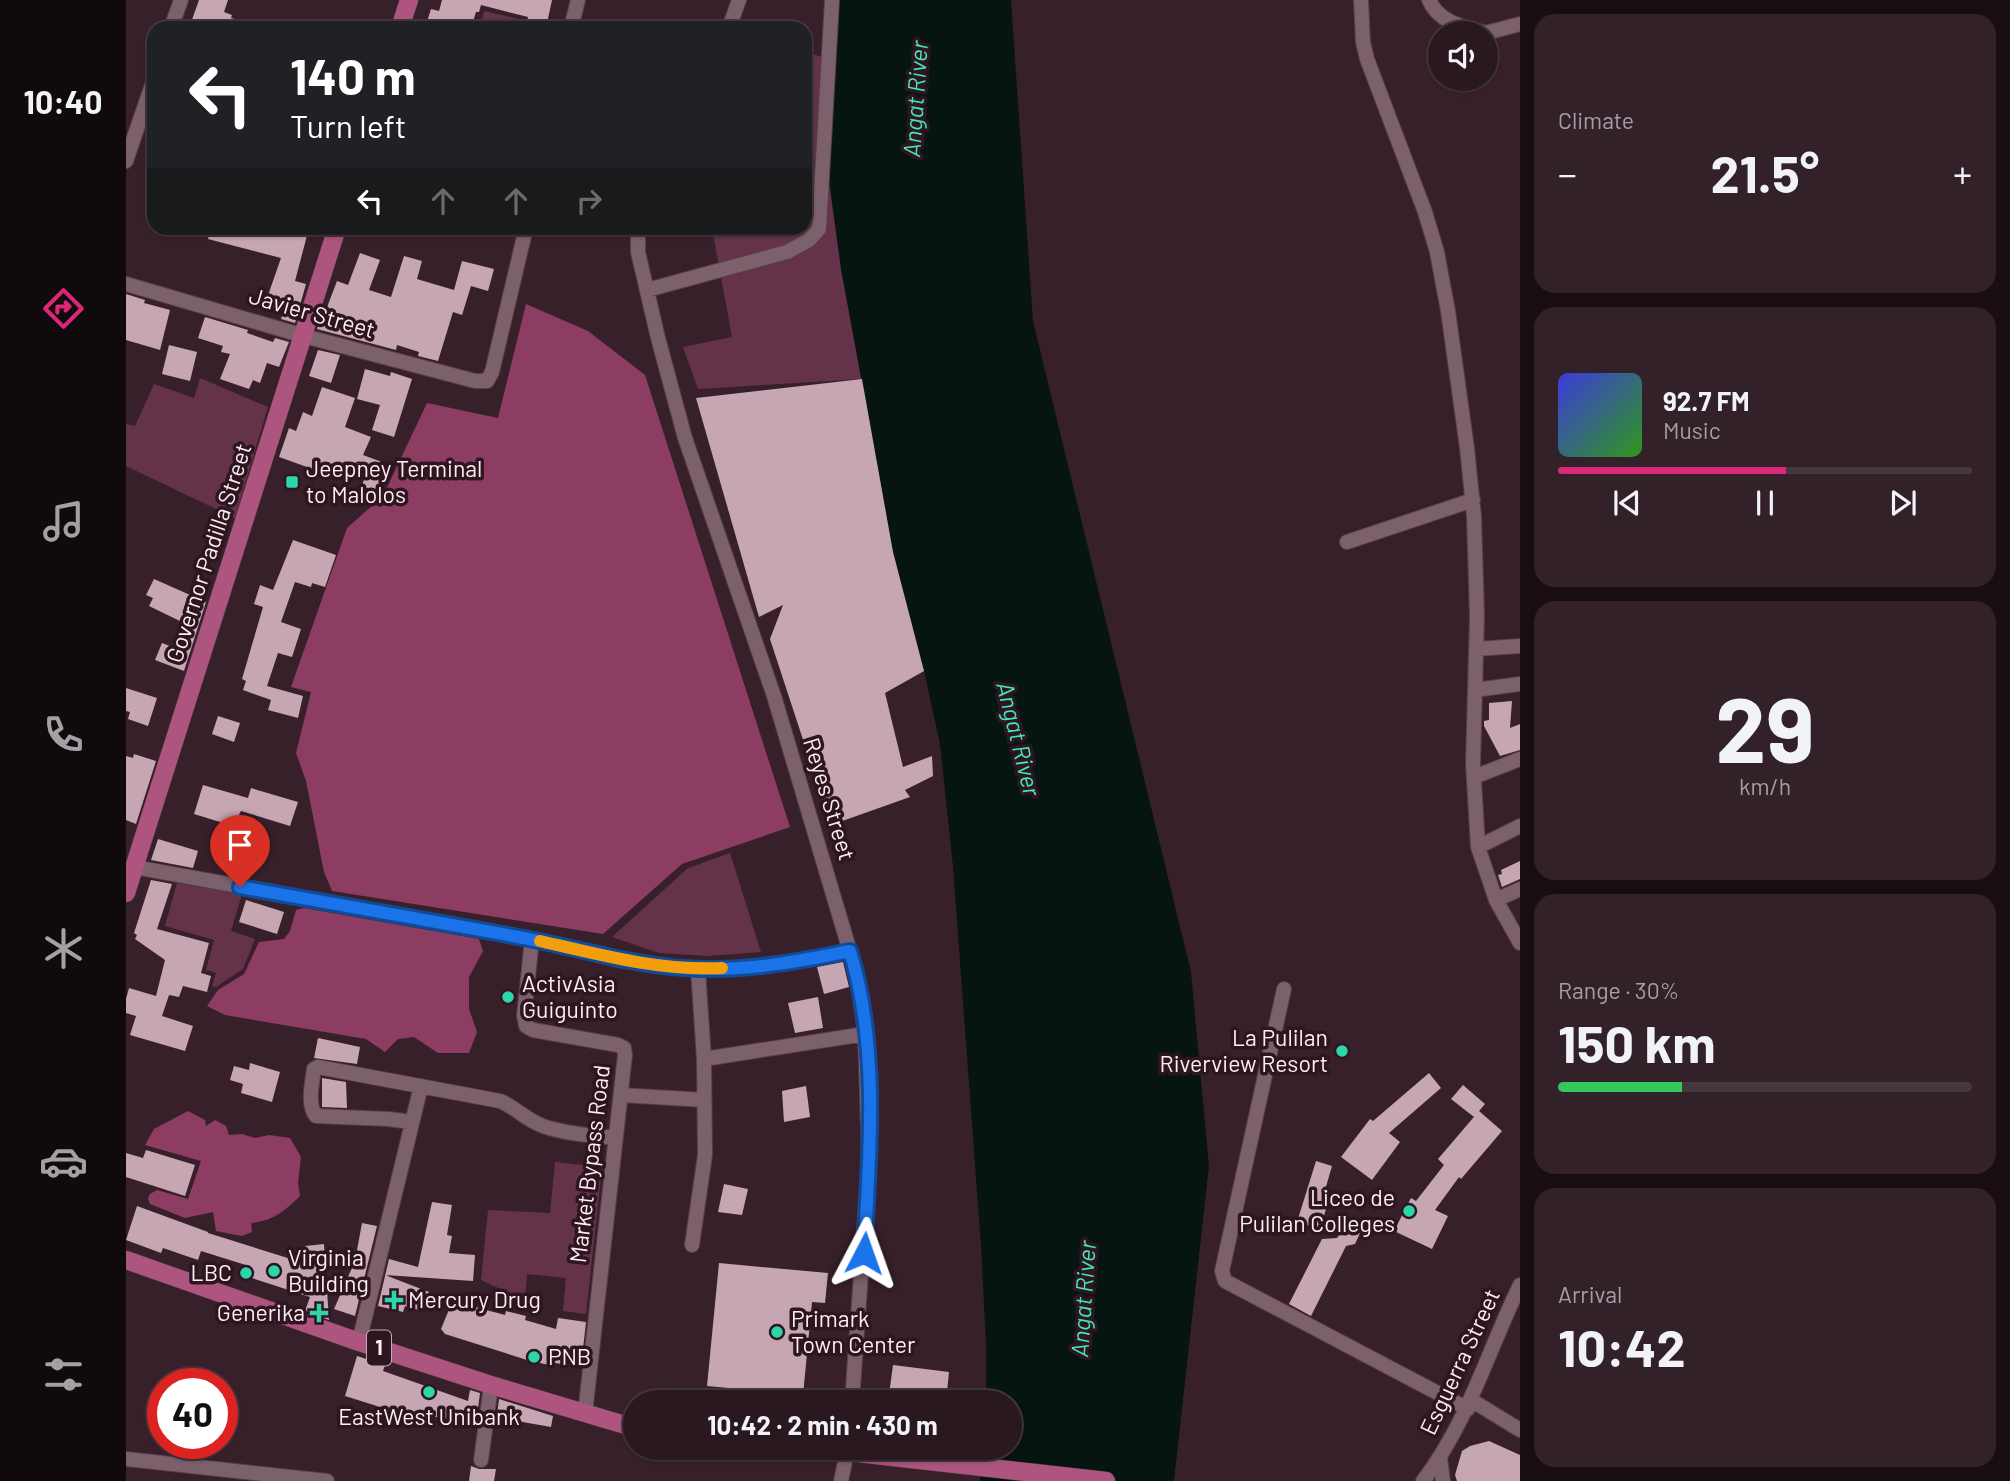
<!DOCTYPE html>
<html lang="en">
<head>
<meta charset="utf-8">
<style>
  body { margin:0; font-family:Barlow,sans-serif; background:#322129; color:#f1f3f6; height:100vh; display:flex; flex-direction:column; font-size:26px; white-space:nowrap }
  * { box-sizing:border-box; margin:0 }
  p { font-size:23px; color:#a5a0a5 }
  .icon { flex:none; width:38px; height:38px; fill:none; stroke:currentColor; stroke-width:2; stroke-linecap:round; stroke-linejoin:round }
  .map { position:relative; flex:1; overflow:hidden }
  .side { display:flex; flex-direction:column; gap:14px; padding:14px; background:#170d12; width:490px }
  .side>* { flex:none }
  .guide { position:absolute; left:21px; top:21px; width:665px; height:214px; border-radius:21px; box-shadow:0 2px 5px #0004,0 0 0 2px #46373e; background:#202124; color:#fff; overflow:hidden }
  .fabs { position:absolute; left:1302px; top:21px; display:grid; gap:14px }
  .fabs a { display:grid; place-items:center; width:70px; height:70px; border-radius:50%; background:#2a1820; box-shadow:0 2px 5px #0004,0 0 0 2px #46373e; font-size:35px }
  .speed { position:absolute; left:21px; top:1368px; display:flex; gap:14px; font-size:35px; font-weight:700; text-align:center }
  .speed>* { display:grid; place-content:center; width:91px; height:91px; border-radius:50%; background:#2a1820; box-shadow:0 2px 5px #0004,0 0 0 2px #46373e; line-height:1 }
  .speed .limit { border:10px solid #d22; background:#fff; color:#111 }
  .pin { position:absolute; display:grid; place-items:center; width:60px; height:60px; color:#fff; margin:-72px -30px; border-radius:50% 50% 50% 0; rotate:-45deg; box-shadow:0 0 7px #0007 }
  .pin .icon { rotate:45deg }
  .me { position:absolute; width:77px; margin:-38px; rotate:4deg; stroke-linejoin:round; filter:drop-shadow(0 0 5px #0008) }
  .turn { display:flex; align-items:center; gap:24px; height:147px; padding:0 28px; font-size:32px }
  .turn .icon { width:91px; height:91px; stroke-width:2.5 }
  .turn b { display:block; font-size:49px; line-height:60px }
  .lanes { display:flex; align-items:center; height:66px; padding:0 28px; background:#0003; justify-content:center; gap:35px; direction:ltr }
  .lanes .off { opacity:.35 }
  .big { font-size:52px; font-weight:700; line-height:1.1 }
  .side .card { flex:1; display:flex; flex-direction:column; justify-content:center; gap:10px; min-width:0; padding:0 24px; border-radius:21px; background:#322129 }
  .side .dial { align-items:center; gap:0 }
  .dial b { font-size:91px; line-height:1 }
  .song { display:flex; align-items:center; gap:21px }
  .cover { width:84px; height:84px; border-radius:10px; background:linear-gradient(135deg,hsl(240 70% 55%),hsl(110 70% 35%)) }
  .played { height:7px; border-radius:4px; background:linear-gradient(90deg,#db2777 55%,#46373e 55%) }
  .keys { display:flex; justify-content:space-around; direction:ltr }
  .heat { display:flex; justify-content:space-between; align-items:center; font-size:38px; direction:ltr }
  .charge { height:10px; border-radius:5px; background:linear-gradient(90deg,#34c759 30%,#46373e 0) }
  .trip { position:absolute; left:497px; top:1390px; width:399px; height:70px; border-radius:35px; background:#2a1820; box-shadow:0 2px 5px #0004,0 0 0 2px #46373e; font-weight:700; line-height:70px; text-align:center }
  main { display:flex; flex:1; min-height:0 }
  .dock { display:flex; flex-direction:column; width:126px; justify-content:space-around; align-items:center; background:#110a0d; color:#a5a0a5 }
  .dock .icon { width:49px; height:49px }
  .dock .active { color:#db2777 }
  .dock b { font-size:32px; color:#f1f3f6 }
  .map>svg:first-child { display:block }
  .green { fill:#653349 }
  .forest { fill:#8e3d62 }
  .water { fill:#061510 }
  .building { fill:#c6a6b2 }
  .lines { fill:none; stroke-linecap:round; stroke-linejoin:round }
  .minor-casing { stroke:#544048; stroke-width:16 }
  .major-casing { stroke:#544048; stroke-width:19 }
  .minor { stroke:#7c606b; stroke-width:14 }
  .major { stroke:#ae557f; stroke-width:18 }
  .route-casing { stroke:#114b97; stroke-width:18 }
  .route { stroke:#1a73e8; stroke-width:12 }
  .slow { stroke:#f59e0b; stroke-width:12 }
  .poi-dot { fill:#2dd5ab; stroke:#2d1620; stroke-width:2.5 }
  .labels { text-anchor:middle; stroke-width:7; stroke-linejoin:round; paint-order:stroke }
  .shield { fill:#2d1620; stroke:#bfacb4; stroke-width:2 }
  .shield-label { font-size:21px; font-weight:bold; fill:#feedf3 }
  .street-label { font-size:23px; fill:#feedf3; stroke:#2d1620 }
  .poi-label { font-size:23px; fill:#feedf3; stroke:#2d1620; text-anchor:start }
  .water-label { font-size:24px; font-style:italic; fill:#42e6bb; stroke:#2d1620 }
</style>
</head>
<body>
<main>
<nav class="dock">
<b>10:40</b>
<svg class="icon active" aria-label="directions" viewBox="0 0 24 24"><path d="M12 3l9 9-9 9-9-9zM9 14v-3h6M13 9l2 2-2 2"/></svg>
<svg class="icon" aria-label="music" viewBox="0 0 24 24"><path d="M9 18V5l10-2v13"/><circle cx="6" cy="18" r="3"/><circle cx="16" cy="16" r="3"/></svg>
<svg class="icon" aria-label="phone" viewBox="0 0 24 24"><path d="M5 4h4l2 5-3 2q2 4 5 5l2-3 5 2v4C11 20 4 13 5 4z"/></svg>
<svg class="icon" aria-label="climate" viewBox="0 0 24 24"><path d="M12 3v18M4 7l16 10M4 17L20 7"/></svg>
<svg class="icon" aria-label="car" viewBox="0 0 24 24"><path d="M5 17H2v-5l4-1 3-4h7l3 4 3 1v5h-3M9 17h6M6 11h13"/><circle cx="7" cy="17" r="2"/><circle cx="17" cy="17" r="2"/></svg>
<svg class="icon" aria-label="filters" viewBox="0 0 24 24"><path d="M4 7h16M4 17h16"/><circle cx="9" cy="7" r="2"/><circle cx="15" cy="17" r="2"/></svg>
</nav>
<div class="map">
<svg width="1394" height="1481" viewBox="0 0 1394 1481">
  <rect width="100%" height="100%" fill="#38202a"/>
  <path class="green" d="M 358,11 L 397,20 L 395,28 L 355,28 Z
    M 679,52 L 707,60 L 715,269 L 736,379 L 572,389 L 557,347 L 606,337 L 586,228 L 679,228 Z
    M 74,378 L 142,407 L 109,518 L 0,466 L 0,424 L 9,426 L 28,384 L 68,398 Z
    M 604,853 L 635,952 L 582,956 L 533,953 L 486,937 L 562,868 Z
    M 51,883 L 116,894 L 105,931 L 129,939 L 117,969 L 90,987 L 86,986 L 90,973 L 80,970 L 88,940 L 39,926 Z
    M 429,1162 L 476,1167 L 460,1314 L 437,1311 L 440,1278 L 401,1274 L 399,1300 L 355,1280 L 362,1210 L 424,1213 Z"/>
  <path class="forest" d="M 400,304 L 462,331 L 519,375 L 664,827 L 556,864 L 477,934 L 206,891 L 198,872 L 180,781 L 170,753 L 185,692 L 165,687 L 221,528 L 257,496 L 301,403 L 372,418 Z
    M 178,908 L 353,939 L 357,951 L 343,977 L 343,1009 L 351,1032 L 343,1053 L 312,1053 L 288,1037 L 272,1039 L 259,1052 L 240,1039 L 99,1015 L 81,1006 L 92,990 L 118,974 L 133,942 L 158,939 L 164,931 L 170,910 Z
    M 62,1111 L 79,1120 L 80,1126 L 89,1120 L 100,1126 L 103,1135 L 116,1134 L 129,1138 L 143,1135 L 164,1138 L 175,1157 L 172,1183 L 174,1196 C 159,1211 147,1221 125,1223 L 126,1232 L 116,1236 L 90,1231 L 87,1212 L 59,1218 L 24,1204 L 22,1199 L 24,1194 L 31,1190 L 62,1199 L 75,1161 L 19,1145 L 28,1129 Z"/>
  <path class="water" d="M 711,0 L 885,0 L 907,321 L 1065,972 L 1083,1166 L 1048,1481 L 854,1481 L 857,1447 L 884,1447 L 884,1402 L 860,1402 L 860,1345 L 855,1246 L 827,867 L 814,744 L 798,671 L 767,552 L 715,269 L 703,181 L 704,110 Z"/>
  <path class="building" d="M 73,0 L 102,0 L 98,12 L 106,15 L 105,18 L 130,25 L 130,28 L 63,28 Z
    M 316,0 L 426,0 L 420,28 L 400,28 L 402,17 L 355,5 L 353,12 L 350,12 L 345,28 L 299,28 L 305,9 L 313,11 Z
    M 85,228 L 183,228 L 169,281 L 180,284 L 169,323 L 155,319 L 159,308 L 140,301 L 155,258 L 82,239 Z
    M 234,253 L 254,260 L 243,290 L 265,297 L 278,256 L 296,261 L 291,279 L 328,290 L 336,261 L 368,269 L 362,291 L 345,286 L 336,315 L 327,312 L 312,361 L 292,356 L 293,352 L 271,345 L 270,350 L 191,329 L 197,309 L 200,310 L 211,281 L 222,285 Z
    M 0,294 L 19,300 L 18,303 L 44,310 L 34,350 L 0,340 Z
    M 79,317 L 122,330 L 121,333 L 147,342 L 149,338 L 163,342 L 153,367 L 141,363 L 134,383 L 127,380 L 123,389 L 94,379 L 104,354 L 95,352 L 97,346 L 72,338 Z
    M 43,345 L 71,352 L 64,381 L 36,374 Z
    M 192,350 L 214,355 L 205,383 L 183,376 Z
    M 239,369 L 264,376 L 265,372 L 286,379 L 268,437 L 246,430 L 254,405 L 231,399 Z
    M 736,379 L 767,552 L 798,671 L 759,693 L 777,767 L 806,756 L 807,776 L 779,790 L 784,797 L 705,825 L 644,639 L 657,605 L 633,617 L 570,398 Z
    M 196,387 L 229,398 L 219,427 L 245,437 L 237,455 L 264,465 L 255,493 L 236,486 L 240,473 L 214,463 L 209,477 L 153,457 L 163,428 L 170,431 L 177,412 L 186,416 Z
    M 167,540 L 210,555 L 199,587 L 186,583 L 185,587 L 169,582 L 155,622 L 175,629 L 166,657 L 152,653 L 141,686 L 177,696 L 172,718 L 142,710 L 145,700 L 117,690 L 120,681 L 116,679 L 137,607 L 128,604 L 134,585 L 147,590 Z
    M 28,579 L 80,602 L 58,671 L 29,660 L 36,643 L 49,648 L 58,623 L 23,606 L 27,598 L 20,595 Z
    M 0,688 L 31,698 L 22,726 L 2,719 L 4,712 L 0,711 Z
    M 1386,701 L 1384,728 L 1394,724 L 1394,750 L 1374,756 L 1358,726 L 1358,721 L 1363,720 L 1363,703 Z
    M 92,716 L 114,723 L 108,742 L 86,734 Z
    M 8,754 L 30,761 L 10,824 L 0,820 L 0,756 L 7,758 Z
    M 77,785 L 122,798 L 125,788 L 172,802 L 164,826 L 115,811 L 107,826 L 68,814 Z
    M 32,839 L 72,851 L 67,868 L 25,860 Z
    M 1394,861 L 1394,879 L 1376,887 L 1372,875 L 1376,874 L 1375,870 Z
    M 25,880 L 46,884 L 31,929 L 83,943 L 75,973 L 85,976 L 81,992 L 57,986 L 53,997 L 43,995 L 36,1016 L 67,1026 L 59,1051 L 4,1035 L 10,1016 L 0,1013 L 0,999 L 3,988 L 30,996 L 39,960 L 9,939 L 11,935 L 8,933 Z
    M 120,900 L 158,912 L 151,934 L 113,922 Z
    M 717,962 L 723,987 L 698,994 L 691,967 Z
    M 692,997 L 697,1028 L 669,1033 L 662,1003 Z
    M 192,1038 L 234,1047 L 231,1064 L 188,1058 Z
    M 124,1063 L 154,1072 L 146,1102 L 115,1093 L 117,1084 L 104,1080 L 108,1066 L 123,1070 Z
    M 1303,1073 L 1315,1088 L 1263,1133 L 1274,1142 L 1246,1180 L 1215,1157 L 1244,1119 L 1247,1121 Z
    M 196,1078 L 220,1082 L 221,1108 L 196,1107 Z
    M 1337,1085 L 1359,1104 L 1348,1117 L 1325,1099 Z
    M 680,1086 L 684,1117 L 658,1122 L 656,1091 Z
    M 1353,1111 L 1376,1131 L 1335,1179 L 1333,1177 L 1309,1210 L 1322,1216 L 1306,1249 L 1268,1231 L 1285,1198 L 1290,1201 L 1318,1165 L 1312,1159 Z
    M 20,1150 L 69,1165 L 59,1196 L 0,1177 L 0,1153 L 17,1158 Z
    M 1190,1161 L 1206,1166 L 1195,1204 L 1201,1206 L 1194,1229 L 1171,1222 Z
    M 598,1184 L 622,1189 L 616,1215 L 592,1212 Z
    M 306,1202 L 326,1205 L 321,1235 L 326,1236 L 323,1253 L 349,1255 L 347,1281 L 259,1275 L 303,1292 L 297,1311 L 279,1306 L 277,1312 L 252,1306 L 263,1259 L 292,1267 Z
    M 11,1206 L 82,1232 L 82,1233 L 181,1264 L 179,1246 L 198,1244 L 203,1320 L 179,1311 L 184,1297 L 120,1276 L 123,1266 L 75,1251 L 72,1260 L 37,1248 L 35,1253 L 0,1240 Z
    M 1224,1220 L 1239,1222 L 1229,1244 L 1220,1246 L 1185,1316 L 1163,1304 L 1196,1239 L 1211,1238 Z
    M 236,1223 L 251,1226 L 229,1316 L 208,1309 L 229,1261 Z
    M 593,1263 L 702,1273 L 699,1303 L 686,1302 L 677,1395 L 581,1386 Z
    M 327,1300 L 348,1308 L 349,1307 L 379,1315 L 380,1311 L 400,1316 L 399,1320 L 430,1329 L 432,1318 L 460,1322 L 455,1367 L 423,1362 L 423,1365 L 401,1360 L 319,1334 L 315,1329 Z
    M 231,1356 L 259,1365 L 257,1371 L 342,1401 L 344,1390 L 354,1393 L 351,1416 L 333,1413 L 332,1420 L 250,1409 L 251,1406 L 219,1396 Z
    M 767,1365 L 823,1372 L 820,1402 L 762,1402 Z
    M 373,1399 L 427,1416 L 425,1427 L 391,1421 L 391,1419 L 371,1415 Z
    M 1363,1441 L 1394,1455 L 1394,1481 L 1331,1481 L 1329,1475 L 1336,1451 L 1344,1446 Z
    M 345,1466 L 353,1469 L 370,1469 L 368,1481 L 343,1481 Z"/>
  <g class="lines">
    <g class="minor-casing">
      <path id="minor" d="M 1235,0 L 1237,42 L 1241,59 L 1299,212 L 1311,252 L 1322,311 L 1341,448 L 1348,516 L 1351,616 L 1347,764 L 1352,847 L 1370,900 L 1394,943
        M 1303,0 C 1313,23 1338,27 1360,33
        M 45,28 L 55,0
        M 445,28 L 452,0
        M 603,28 L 613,0
        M 1360,33 L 1394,24
        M 0,161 L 28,79
        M 512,228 L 512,252 L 532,338 L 559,438 L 648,696 L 731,975 L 739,1034 L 743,1159 L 726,1402
        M 0,284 L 178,336 L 349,381 L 361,381 L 366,372 L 400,228
        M 521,290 L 661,252 L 683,240 L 693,229 L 706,0
        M 1221,542 L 1347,500
        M 1350,649 L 1394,646
        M 1349,690 L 1394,684
        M 1348,777 L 1394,759
        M 1352,847 L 1394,826
        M 8,867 L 406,939 L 492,960 L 538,967 L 577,969 L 617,968 L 662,963 L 724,951
        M 1370,900 L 1394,889
        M 406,939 L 398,1016 L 400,1026 L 407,1030 L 492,1045 L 498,1048 L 499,1055 L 459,1414
        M 1158,989 L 1096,1271 L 1099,1281 L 1342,1409
        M 578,1059 L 739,1034
        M 495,1095 L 578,1100
        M 286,1122 L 262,1119 L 190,1116 C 181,1105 186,1084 188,1069 L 192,1067 L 374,1101 C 389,1107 400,1120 417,1126 C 439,1134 465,1135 488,1138
        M 566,1245 L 579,1155 L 578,1059 L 572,969
        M 233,1342 L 295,1086
        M 1345,1400 L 1394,1430
        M 1314,1458 L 1317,1481
        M 0,1459 L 201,1481
        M 355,1460 L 365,1385
        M 715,1481 L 722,1447
        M 1297,1481 C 1343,1420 1361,1353 1394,1285"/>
    </g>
    <g class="major-casing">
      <path id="major" d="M 274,28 L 283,0
        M 0,893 L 211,228
        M 0,1260 L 233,1342 L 365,1385 L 509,1428
        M 678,1447 L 980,1481"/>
    </g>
    <use href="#minor" class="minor"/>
    <use href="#major" class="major"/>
  </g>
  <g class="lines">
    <g class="route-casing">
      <path id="route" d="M 114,887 C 211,904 307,921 403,939 C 461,950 516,968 576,969 C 626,970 675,961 724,951 C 753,1046 744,1155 738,1253"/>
    </g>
    <use href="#route" class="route"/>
    <path class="slow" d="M 414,941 C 474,955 534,971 596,968"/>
  </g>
  <g class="poi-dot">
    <rect x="159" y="475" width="14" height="14" rx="3.5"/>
    <circle cx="382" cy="997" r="7"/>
    <circle cx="1216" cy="1051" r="7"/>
    <circle cx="1283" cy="1211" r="7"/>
    <circle cx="148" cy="1271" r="7"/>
    <circle cx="120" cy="1273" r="7"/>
    <path d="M264.5 1289.5h7v7h7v7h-7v7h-7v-7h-7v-7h7z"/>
    <path d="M189.5 1302.5h7v7h7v7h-7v7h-7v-7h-7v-7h7z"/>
    <circle cx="651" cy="1332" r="7"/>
    <circle cx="408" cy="1357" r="7"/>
    <circle cx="303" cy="1392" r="7"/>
  </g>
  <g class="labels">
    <rect class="shield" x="241" y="1330.5" width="24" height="35" rx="5"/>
    <g class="shield-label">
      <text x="253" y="1355">1</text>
    </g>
    <g class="street-label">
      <text transform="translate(186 313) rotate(16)" y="8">Javier Street</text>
      <text transform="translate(83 553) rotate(-72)" y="8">Governor Padilla Street</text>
      <text transform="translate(703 799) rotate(73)" y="8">Reyes Street</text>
      <text transform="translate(464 1164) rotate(-83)" y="8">Market Bypass Road</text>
      <text transform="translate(1334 1362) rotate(-65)" y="8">Esguerra Street</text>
    </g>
    <g class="poi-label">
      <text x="180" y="477">Jeepney Terminal<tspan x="180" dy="26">to Malolos</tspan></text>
      <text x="396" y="992">ActivAsia<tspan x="396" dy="26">Guiguinto</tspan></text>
      <text x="1202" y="1046" text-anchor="end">La Pulilan<tspan x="1202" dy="26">Riverview Resort</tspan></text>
      <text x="1269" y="1206" text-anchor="end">Liceo de<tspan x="1269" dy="26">Pulilan Colleges</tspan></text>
      <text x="162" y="1266">Virginia<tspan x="162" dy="26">Building</tspan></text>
      <text x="106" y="1281" text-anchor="end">LBC</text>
      <text x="282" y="1308">Mercury Drug</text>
      <text x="179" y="1321" text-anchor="end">Generika</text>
      <text x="665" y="1327">Primark<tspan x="665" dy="26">Town Center</tspan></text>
      <text x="422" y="1365">PNB</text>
      <text x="303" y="1425" text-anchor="middle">EastWest Unibank</text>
    </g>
    <g class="water-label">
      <text transform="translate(790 99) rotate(-86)" y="8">Angat River</text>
      <text transform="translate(892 739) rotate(76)" y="8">Angat River</text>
      <text transform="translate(958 1299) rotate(-86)" y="8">Angat River</text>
    </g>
  </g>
</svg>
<div class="fabs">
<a><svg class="icon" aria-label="sound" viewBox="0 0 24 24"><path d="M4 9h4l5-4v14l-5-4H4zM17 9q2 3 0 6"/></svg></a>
</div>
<div class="speed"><div class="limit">40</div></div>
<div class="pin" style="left:114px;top:887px;background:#d93025"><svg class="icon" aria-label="arrive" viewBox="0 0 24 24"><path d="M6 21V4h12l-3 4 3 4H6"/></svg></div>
<svg class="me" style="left:738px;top:1253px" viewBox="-20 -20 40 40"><path d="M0-17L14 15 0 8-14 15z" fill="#1a73e8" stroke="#fff" stroke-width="4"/></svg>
<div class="trip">10:42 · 2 min · 430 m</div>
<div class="guide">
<div class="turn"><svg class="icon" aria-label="left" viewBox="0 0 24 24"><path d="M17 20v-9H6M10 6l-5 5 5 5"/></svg><div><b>140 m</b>Turn left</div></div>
<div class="lanes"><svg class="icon" aria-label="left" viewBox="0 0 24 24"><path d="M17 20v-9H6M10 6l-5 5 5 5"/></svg><svg class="icon off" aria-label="ahead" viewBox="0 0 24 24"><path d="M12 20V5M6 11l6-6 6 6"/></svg><svg class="icon off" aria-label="ahead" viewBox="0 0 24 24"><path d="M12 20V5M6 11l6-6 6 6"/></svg><svg class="icon off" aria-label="right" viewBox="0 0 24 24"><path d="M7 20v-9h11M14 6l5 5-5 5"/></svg></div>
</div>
</div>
<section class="side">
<div class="card"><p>Climate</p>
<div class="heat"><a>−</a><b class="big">21.5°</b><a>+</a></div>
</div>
<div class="card">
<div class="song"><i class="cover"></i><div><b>92.7 FM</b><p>Music</p></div></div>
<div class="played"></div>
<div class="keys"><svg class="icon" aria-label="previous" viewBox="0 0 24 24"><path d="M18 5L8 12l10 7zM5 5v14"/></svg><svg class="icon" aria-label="pause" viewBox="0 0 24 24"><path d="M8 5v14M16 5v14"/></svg><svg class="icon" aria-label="next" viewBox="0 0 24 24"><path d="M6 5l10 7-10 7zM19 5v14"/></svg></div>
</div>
<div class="card dial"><b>29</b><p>km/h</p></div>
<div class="card"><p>Range · 30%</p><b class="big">150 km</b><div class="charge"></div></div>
<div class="card"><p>Arrival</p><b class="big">10:42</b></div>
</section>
</main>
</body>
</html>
